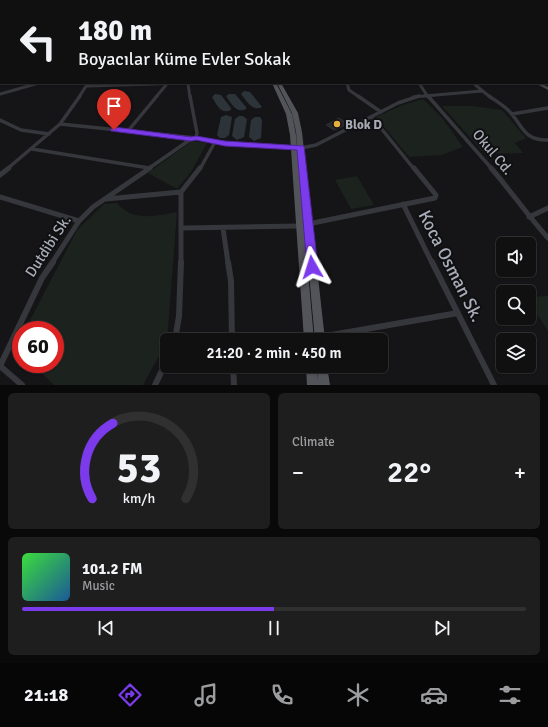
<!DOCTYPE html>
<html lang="en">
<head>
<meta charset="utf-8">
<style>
  body { margin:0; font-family:Signika,sans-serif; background:#1e1e1f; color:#f1f3f6; height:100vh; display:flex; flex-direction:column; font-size:15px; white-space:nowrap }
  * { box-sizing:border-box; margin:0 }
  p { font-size:13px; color:#9c9d9f }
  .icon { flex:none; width:22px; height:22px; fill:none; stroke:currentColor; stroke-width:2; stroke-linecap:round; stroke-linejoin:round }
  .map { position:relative; height:385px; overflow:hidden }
  .panel { display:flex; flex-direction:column; gap:8px; padding:8px; background:#090909; flex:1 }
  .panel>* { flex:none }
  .top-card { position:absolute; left:0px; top:0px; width:548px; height:84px; box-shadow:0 1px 3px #0004,0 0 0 1px #303031; background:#101011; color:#f1f3f6; overflow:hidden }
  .controls { position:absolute; left:496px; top:237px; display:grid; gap:8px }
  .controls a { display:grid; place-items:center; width:40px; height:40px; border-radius:6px; background:#101011; box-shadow:0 1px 3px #0004,0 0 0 1px #303031; font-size:20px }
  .speed { position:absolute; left:12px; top:321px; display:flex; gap:8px; font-size:20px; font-weight:700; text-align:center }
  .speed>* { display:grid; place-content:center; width:52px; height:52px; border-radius:50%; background:#101011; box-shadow:0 1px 3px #0004,0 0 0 1px #303031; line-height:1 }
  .speed .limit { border:6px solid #d22; background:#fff; color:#111 }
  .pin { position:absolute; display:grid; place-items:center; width:34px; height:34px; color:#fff; margin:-41px -17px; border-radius:50% 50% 50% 0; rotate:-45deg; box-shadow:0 0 4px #0007 }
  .pin .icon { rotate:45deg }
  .me { position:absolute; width:44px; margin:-22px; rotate:354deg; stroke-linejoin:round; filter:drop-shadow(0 0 3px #0008) }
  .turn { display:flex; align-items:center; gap:14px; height:84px; padding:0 12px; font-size:18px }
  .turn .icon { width:52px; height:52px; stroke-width:2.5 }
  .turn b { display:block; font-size:28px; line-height:34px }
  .big { font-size:30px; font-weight:600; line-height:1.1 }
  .panel .tile { flex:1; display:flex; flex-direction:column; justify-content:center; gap:6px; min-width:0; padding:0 14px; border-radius:6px; background:#1e1e1f }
  .panel .dial { align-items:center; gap:0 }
  .dial svg { height:104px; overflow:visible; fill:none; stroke:#303031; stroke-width:7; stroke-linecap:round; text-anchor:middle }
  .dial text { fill:#f1f3f6; stroke:none }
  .song { display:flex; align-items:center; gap:12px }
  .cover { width:48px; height:48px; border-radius:6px; background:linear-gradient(135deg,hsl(120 70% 55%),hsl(210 70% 35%)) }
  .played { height:4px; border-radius:2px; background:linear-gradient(90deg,#7c3aed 50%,#303031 50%) }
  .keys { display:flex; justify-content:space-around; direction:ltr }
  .heat { display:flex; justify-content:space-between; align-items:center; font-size:22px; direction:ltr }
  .panel .tiles { flex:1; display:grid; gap:8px; grid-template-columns:1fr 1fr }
  .tile:last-child { grid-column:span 2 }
  .trip { position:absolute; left:160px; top:333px; width:228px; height:40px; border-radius:6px; background:#101011; box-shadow:0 1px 3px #0004,0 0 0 1px #303031; font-weight:600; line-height:40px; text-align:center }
  .dock { display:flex; height:64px; justify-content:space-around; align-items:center; background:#060607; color:#9c9d9f }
  .dock .icon { width:28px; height:28px }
  .dock .active { color:#7c3aed }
  .dock b { font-size:18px; color:#f1f3f6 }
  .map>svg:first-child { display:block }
  .green { fill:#1c221d }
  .water { fill:#2c343a }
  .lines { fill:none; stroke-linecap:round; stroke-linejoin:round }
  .canal { fill:#2c343a; fill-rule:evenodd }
  .building { fill:#28282b; stroke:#2f2f33 }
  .street-far4 { stroke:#36373c; stroke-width:2 }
  .street-far3 { stroke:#36373c; stroke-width:3 }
  .street-far2 { stroke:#36373c; stroke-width:3.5 }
  .street-far1 { stroke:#36373c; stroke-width:5 }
  .street { stroke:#36373c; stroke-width:6 }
  .secondary { fill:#45464c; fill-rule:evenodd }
  .primary { fill:#53545a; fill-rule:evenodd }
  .highway { fill:#63656c; fill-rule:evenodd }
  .route { fill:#7c3aed; stroke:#51269a }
  .poi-dot { fill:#e6b03e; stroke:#101012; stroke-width:1.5 }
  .labels { text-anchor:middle; stroke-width:4; stroke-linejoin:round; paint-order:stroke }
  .far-poi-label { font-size:13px; font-weight:bold; fill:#a8acb6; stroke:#101012; text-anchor:start }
  .street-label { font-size:15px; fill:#a8acb6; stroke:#101012 }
  .near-street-label { font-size:18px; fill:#a8acb6; stroke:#101012 }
</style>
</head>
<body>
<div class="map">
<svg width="548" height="385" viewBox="0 0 548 385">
  <rect width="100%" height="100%" fill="#151517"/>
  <path class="green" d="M 423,99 L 443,119 L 463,147 L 441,155 L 409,157 L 376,117 L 403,105 Z
    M 442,106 L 472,106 L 502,110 L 526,138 L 515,143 L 523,153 L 485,154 Z
    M 192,141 L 207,143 L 191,172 L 177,189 L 148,173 Z
    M 357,176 L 374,205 L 351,209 L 335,180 Z
    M 117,203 C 132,222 156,216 177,212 L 167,341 L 143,385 L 54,385 L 33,364 L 55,364 L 55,330 L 25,330 L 77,230 L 104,204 Z
    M 548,296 L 548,331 L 529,302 L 529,297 Z"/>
  <path class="water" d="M 244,91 L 250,92 L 262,107 C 252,112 247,101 241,94 Z
    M 215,94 L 221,95 L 231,108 L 231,110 C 221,115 217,105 212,97 Z
    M 229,94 L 235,94 L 246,107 L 246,109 C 236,114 231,103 226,96 Z
    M 226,115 L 232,117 L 229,135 L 225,138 L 220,138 L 217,135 L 221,117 Z
    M 239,116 L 243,116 L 247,119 L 244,137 L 237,140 L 232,136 L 235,119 Z
    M 255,117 L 260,117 L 262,120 L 261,138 L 254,141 L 249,137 L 251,120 Z"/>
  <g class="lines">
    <path class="canal" d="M 468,0 L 470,0 L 470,1 L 468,1 Z"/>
  </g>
  <path class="building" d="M 339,118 L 348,124 L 334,130 L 326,125 Z"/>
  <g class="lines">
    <path class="street-far4" d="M 229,0 L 231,0
      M 319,0 L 322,1
      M 349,0 L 351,1
      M 42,1 L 46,0
      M 207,1 L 221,0"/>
    <path class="street-far3" d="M 347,83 L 349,90 L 359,97
      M 419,83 L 428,97
      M 473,83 L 490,97
      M 188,84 L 190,97
      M 88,86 L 188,83
      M 0,94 L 39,83
      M 79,97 L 88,83
      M 156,97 L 166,85
      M 413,97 L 482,91"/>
    <path class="street-far2" d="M 190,96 L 197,133 L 196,138
      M 358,96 L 381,112
      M 428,96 L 492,169
      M 489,96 C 496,101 503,105 509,111 C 522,124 523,141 548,140
      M 512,114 L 548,108
      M 372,117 L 414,169
      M 0,120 L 21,130 L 49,134
      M 60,124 L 196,138 L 225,144 L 295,148
      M 128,131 L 157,96
      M 301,148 L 316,145 L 398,103 L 419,96
      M 32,149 L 149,168
      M 7,169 L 60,124 L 80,96
      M 148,169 L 191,139
      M 200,169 L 215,142"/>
    <path class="street-far1" d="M 491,168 C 511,191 528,216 548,238
      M 0,175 L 9,168
      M 0,197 L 79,221
      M 106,199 L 181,192
      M 403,204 L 432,263
      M 529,217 L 548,208
      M 308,224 L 435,198 L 436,195 L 414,168
      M 182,228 L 300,226
      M 223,228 L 228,263
      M 52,263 L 79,221 L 93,207 L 150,168
      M 181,263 L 181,192 L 200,168"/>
    <path class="street" d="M 228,262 L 231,281 L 232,340
      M 432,262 L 494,385
      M 320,337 L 458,313
      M 175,340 L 179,316 L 181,262
      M 0,366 L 42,278 L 53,262
      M 0,366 L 22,385
      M 233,366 L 234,385
      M 155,385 L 167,360"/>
    <path class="secondary" d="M 535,83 L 540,83 L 548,87 L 548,90 Z"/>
    <path class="primary" d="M 272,83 L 276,83 L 292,114 L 296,135 L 314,340 L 304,340 L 290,135 L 286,114 Z
      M 277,83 L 281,83 L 298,113 L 302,132 L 325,340 L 315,340 L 296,132 L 292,113 Z
      M 306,366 L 316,366 L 318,380 L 317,366 L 327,366 L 330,385 L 307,385 Z"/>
    <path class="highway" d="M 131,0 L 139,0 L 137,1 Z
      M 0,21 L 1,21 L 1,23 L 0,23 Z"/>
  </g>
  <path class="route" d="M 114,127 L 191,137 L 196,136 L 225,141 L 304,146 L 318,267 L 316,270 L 312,271 L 308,270 L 307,267 L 297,150 L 225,146 L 196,140 L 191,141 L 111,131 L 110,130 Z"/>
  <circle class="poi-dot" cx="337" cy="124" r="4"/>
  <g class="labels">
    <g class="far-poi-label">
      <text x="345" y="129">Blok D</text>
    </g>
    <g class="street-label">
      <text transform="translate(493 152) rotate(50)" y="5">Okul Cd.</text>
      <text transform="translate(48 246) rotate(-57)" y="5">Dutdibi Sk.</text>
    </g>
    <g class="near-street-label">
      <text transform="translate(451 266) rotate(63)" y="6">Koca Osman Sk.</text>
    </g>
  </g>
</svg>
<div class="controls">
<a><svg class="icon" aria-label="sound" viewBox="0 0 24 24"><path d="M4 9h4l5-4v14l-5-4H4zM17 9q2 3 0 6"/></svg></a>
<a><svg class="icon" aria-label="search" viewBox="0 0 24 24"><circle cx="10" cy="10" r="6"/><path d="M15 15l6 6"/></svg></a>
<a><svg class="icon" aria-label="layers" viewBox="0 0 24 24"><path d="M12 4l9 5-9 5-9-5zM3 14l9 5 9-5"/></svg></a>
</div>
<div class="speed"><div class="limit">60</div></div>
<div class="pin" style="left:114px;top:130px;background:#d93025"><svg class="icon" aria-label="arrive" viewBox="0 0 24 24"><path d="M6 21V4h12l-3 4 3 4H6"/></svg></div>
<svg class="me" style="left:312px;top:267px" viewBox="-20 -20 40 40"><path d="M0-17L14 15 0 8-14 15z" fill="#7c3aed" stroke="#fff" stroke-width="4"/></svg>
<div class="trip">21:20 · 2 min · 450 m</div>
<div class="top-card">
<div class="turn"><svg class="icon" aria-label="left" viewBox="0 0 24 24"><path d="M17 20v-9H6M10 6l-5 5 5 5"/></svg><div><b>180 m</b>Boyacılar Küme Evler Sokak</div></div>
</div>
</div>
<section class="panel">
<div class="tiles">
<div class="tile dial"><svg viewBox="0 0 100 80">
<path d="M14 69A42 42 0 1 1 86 69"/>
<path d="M14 69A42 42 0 0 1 30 11" stroke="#7c3aed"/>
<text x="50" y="56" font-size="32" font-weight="700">53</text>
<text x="50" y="72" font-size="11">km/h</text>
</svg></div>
<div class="tile"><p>Climate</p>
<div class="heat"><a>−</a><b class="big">22°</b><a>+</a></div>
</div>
<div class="tile">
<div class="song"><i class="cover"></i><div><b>101.2 FM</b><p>Music</p></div></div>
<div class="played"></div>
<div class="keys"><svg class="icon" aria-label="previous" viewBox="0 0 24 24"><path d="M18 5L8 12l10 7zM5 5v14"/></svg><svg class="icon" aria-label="pause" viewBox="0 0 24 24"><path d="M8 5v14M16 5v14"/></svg><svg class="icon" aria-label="next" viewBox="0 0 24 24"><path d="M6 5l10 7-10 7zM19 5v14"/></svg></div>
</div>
</div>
</section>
<nav class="dock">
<b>21:18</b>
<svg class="icon active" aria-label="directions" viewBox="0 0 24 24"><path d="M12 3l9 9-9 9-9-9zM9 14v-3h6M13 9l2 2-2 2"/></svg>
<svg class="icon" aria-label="music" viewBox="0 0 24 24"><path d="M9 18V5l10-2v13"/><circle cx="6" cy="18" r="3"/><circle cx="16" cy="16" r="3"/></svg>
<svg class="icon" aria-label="phone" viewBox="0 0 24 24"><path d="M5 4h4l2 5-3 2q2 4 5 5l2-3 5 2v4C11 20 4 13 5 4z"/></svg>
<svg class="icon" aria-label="climate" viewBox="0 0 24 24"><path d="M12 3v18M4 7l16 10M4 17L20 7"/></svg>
<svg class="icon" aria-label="car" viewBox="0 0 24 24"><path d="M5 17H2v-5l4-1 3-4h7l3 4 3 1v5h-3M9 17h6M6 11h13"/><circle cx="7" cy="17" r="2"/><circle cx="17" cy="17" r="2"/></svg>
<svg class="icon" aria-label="filters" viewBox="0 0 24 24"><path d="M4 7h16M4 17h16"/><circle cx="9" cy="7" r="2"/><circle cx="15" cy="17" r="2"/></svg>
</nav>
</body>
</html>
